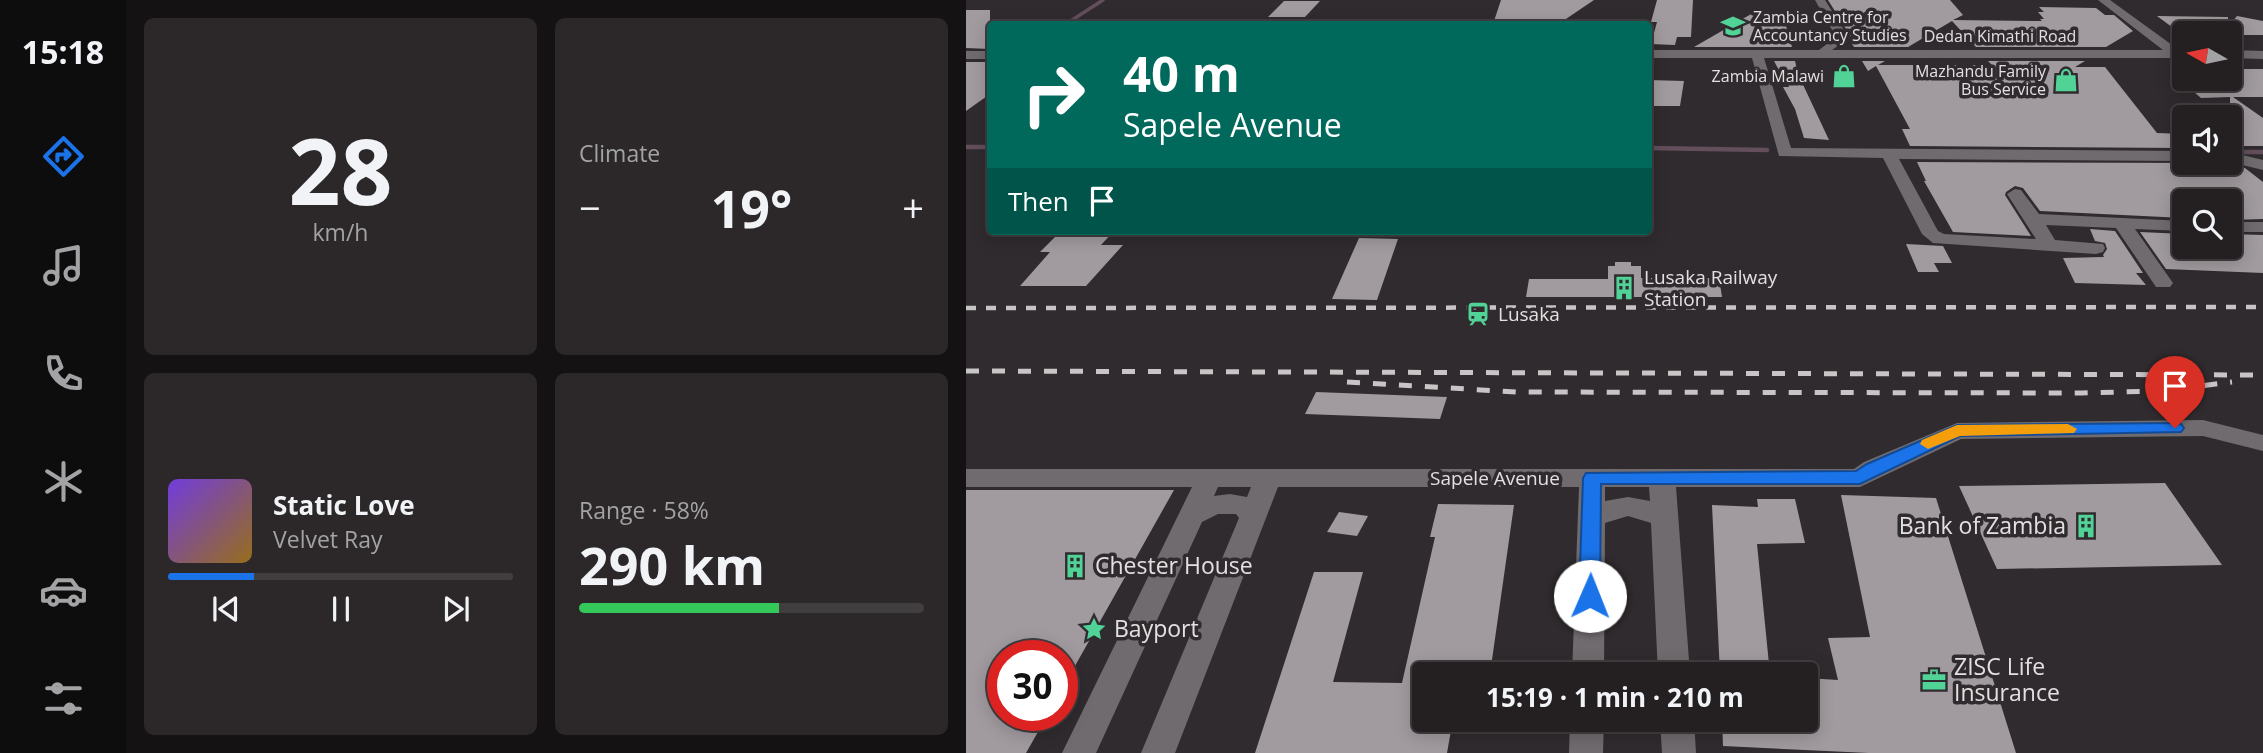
<!DOCTYPE html>
<html lang="en">
<head>
<meta charset="utf-8">
<style>
  body { margin:0; font-family:"Open Sans",sans-serif; background:#2c282a; color:#f1f3f6; height:100vh; display:flex; flex-direction:column; font-size:26px; white-space:nowrap }
  * { box-sizing:border-box; margin:0 }
  p { font-size:23px; color:#a3a3a5 }
  .icon { flex:none; width:38px; height:38px; fill:none; stroke:currentColor; stroke-width:2; stroke-linecap:round; stroke-linejoin:round }
  .map { position:relative; flex:1; overflow:hidden }
  .drawer { display:flex; flex-direction:column; gap:18px; padding:18px; background:#141213; width:840px }
  .drawer>* { flex:none }
  .hud { position:absolute; left:21px; top:21px; width:665px; height:214px; border-radius:7px; box-shadow:0 4px 18px #0003,0 0 0 2px #413e40; background:#00695c; color:#fff; overflow:hidden }
  .needle { width:46px; rotate:279deg }
  .controls { position:absolute; left:1206px; top:21px; display:grid; gap:14px }
  .controls a { display:grid; place-items:center; width:70px; height:70px; border-radius:7px; background:#242022; box-shadow:0 4px 18px #0003,0 0 0 2px #413e40; font-size:35px }
  .speed { position:absolute; left:21px; top:640px; display:flex; gap:14px; font-size:35px; font-weight:700; text-align:center }
  .speed>* { display:grid; place-content:center; width:91px; height:91px; border-radius:50%; background:#242022; box-shadow:0 4px 18px #0003,0 0 0 2px #413e40; line-height:1 }
  .speed .limit { border:10px solid #d22; background:#fff; color:#111 }
  .pin { position:absolute; display:grid; place-items:center; width:60px; height:60px; color:#fff; margin:-72px -30px; border-radius:50% 50% 50% 0; rotate:-45deg; box-shadow:0 0 7px #0007 }
  .pin .icon { rotate:45deg }
  .me { position:absolute; width:77px; margin:-38px; rotate:1deg; stroke-linejoin:round; filter:drop-shadow(0 0 5px #0008) }
  .turn { display:flex; align-items:center; gap:24px; height:147px; padding:0 21px; font-size:32px }
  .turn .icon { width:91px; height:91px; stroke-width:2.5 }
  .turn b { display:block; font-size:49px; line-height:60px }
  .then { display:flex; align-items:center; height:66px; padding:0 21px; background:#0003; gap:14px; font-size:26px }
  .big { font-size:52px; font-weight:700; line-height:1.1 }
  .drawer .tile { flex:1; display:flex; flex-direction:column; justify-content:center; gap:10px; min-width:0; padding:0 24px; border-radius:10px; background:#2c282a }
  .drawer .dial { align-items:center; gap:0 }
  .dial b { font-size:91px; line-height:1 }
  .song { display:flex; align-items:center; gap:21px }
  .cover { width:84px; height:84px; border-radius:10px; background:linear-gradient(135deg,hsl(260 70% 55%),hsl(40 70% 35%)) }
  .played { height:7px; border-radius:4px; background:linear-gradient(90deg,#1a73e8 25%,#413e40 25%) }
  .keys { display:flex; justify-content:space-around; direction:ltr }
  .heat { display:flex; justify-content:space-between; align-items:center; font-size:38px; direction:ltr }
  .charge { height:10px; border-radius:5px; background:linear-gradient(90deg,#34c759 58%,#413e40 0) }
  .drawer .tiles { flex:1; display:grid; gap:18px; grid-template-columns:repeat(2,1fr) }
  .trip { position:absolute; left:446px; top:662px; width:406px; height:70px; border-radius:7px; background:#242022; box-shadow:0 4px 18px #0003,0 0 0 2px #413e40; font-weight:700; line-height:70px; text-align:center }
  main { display:flex; flex:1; min-height:0 }
  .menu { display:flex; flex-direction:column; width:126px; justify-content:space-around; align-items:center; background:#0e0d0e; color:#a3a3a5 }
  .menu .icon { width:49px; height:49px }
  .menu .current { color:#1a73e8 }
  .menu b { font-size:32px; color:#f1f3f6 }
  .map>svg:first-child { display:block }
  .lines { fill:none; stroke-linecap:round; stroke-linejoin:round }
  .stream-far1 { stroke:#634e5c; stroke-width:3.5 }
  .stream { stroke:#634e5c; stroke-width:4.5 }
  .building { fill:#a19b9f }
  .minor { fill:#706b6e; fill-rule:evenodd }
  .rail-far1 { stroke:#c8c5c6; stroke-width:4.5; stroke-dasharray:10 10; stroke-linecap:butt }
  .rail { stroke:#c8c5c6; stroke-width:5; stroke-dasharray:13 13; stroke-linecap:butt }
  .route { fill:#1a73e8; stroke:#114b97; stroke-width:2 }
  .slow { fill:#f59e0b }
  .labels { text-anchor:middle; stroke-width:7; stroke-linejoin:round; paint-order:stroke }
  .far-poi-label { font-size:16px; fill:#e3e0e1; stroke:#302b2e; text-anchor:end }
  .far-street-label { font-size:16px; fill:#e3e0e1; stroke:#302b2e }
  .poi-label { font-size:19px; fill:#e3e0e1; stroke:#302b2e; text-anchor:start }
  .street-label { font-size:19px; fill:#e3e0e1; stroke:#302b2e }
  .near-poi-label { font-size:23px; fill:#e3e0e1; stroke:#302b2e; text-anchor:start }
</style>
</head>
<body>
<main>
<nav class="menu">
<b>15:18</b>
<svg class="icon current" aria-label="directions" viewBox="0 0 24 24"><path d="M12 3l9 9-9 9-9-9zM9 14v-3h6M13 9l2 2-2 2"/></svg>
<svg class="icon" aria-label="music" viewBox="0 0 24 24"><path d="M9 18V5l10-2v13"/><circle cx="6" cy="18" r="3"/><circle cx="16" cy="16" r="3"/></svg>
<svg class="icon" aria-label="phone" viewBox="0 0 24 24"><path d="M5 4h4l2 5-3 2q2 4 5 5l2-3 5 2v4C11 20 4 13 5 4z"/></svg>
<svg class="icon" aria-label="climate" viewBox="0 0 24 24"><path d="M12 3v18M4 7l16 10M4 17L20 7"/></svg>
<svg class="icon" aria-label="car" viewBox="0 0 24 24"><path d="M5 17H2v-5l4-1 3-4h7l3 4 3 1v5h-3M9 17h6M6 11h13"/><circle cx="7" cy="17" r="2"/><circle cx="17" cy="17" r="2"/></svg>
<svg class="icon" aria-label="filters" viewBox="0 0 24 24"><path d="M4 7h16M4 17h16"/><circle cx="9" cy="7" r="2"/><circle cx="15" cy="17" r="2"/></svg>
</nav>
<section class="drawer">
<div class="tiles">
<div class="tile dial"><b>28</b><p>km/h</p></div>
<div class="tile"><p>Climate</p>
<div class="heat"><a>−</a><b class="big">19°</b><a>+</a></div>
</div>
<div class="tile">
<div class="song"><i class="cover"></i><div><b>Static Love</b><p>Velvet Ray</p></div></div>
<div class="played"></div>
<div class="keys"><svg class="icon" aria-label="previous" viewBox="0 0 24 24"><path d="M18 5L8 12l10 7zM5 5v14"/></svg><svg class="icon" aria-label="pause" viewBox="0 0 24 24"><path d="M8 5v14M16 5v14"/></svg><svg class="icon" aria-label="next" viewBox="0 0 24 24"><path d="M6 5l10 7-10 7zM19 5v14"/></svg></div>
</div>
<div class="tile"><p>Range · 58%</p><b class="big">290 km</b><div class="charge"></div></div>
</div>
</section>
<div class="map">
<svg width="1297" height="753" viewBox="0 0 1297 753">
  <rect width="100%" height="100%" fill="#302b2e"/>
  <g class="lines">
    <path class="stream-far1" d="M 100,24 L 137,0"/>
    <path class="stream" d="M 0,147 L 24,147
      M 682,148 L 801,150
      M 1264,152 L 1297,152"/>
  </g>
  <path class="building" d="M 535,0 L 628,0 L 594,23 L 527,24 Z
    M 691,0 L 727,0 L 725,37 L 711,37 L 709,45 L 685,44 L 691,22 L 685,22 Z
    M 862,0 L 984,0 L 997,15 L 987,20 L 1076,21 L 1074,19 L 1078,19 L 1072,12 L 1078,12 L 1073,7 L 1130,8 L 1139,15 L 1148,15 L 1167,31 L 1140,47 L 1010,47 L 986,21 L 942,47 L 888,47 L 884,41 L 885,37 Z
    M 318,1 L 354,1 L 339,17 L 302,17 Z
    M 0,10 L 24,10 L 24,49 L 0,48 Z
    M 787,13 L 818,19 L 826,47 L 728,47 Z
    M 1191,16 L 1262,17 L 1262,27 L 1271,16 L 1297,21 L 1297,35 L 1271,35 L 1262,29 L 1262,33 L 1214,33 Z
    M 808,61 L 829,61 L 832,74 L 863,140 L 838,138 L 829,109 L 817,87 L 823,87 L 819,74 L 815,74 Z
    M 896,61 L 919,61 L 912,65 L 1026,65 L 1022,61 L 1119,61 L 1109,67 L 1139,67 L 1191,133 L 1218,134 L 1218,148 L 944,146 L 936,129 L 944,129 L 910,66 L 902,71 Z
    M 24,62 L 24,94 L 0,111 L 0,62 Z
    M 1264,69 L 1297,69 L 1297,97 L 1267,97 L 1297,118 L 1297,146 L 1264,146 L 1264,97 L 1235,98 L 1213,79 L 1264,79 Z
    M 682,80 L 718,81 L 714,106 L 682,106 Z
    M 951,162 L 1233,163 L 1238,167 L 1264,165 L 1279,168 L 1297,182 L 1297,219 L 1264,220 L 1264,201 L 1218,201 L 1218,218 L 1074,211 L 1057,188 L 1049,186 L 1040,192 L 1039,195 L 1065,236 L 987,232 L 958,181 L 960,181 Z
    M 1124,229 L 1149,231 L 1177,273 L 1170,273 L 1180,285 L 1109,283 L 1097,258 L 1138,257 L 1137,255 L 1141,249 L 1139,243 L 1129,241 Z
    M 95,231 L 148,231 L 135,245 L 157,245 L 120,286 L 54,286 L 84,252 L 74,252 Z
    M 1174,232 L 1218,234 L 1218,247 L 1264,247 L 1264,234 L 1297,235 L 1297,273 L 1200,269 Z
    M 393,238 L 432,239 L 411,300 L 366,299 Z
    M 940,244 L 977,246 L 986,263 L 968,263 L 973,272 L 952,272 Z
    M 649,262 L 665,262 L 665,266 L 675,266 L 675,278 L 753,278 L 756,297 L 560,297 L 563,279 L 642,279 L 642,266 L 649,266 Z
    M 350,392 L 481,397 L 474,419 L 339,414 Z
    M 1199,483 L 1256,565 L 1031,569 L 993,486 Z
    M 0,490 L 208,490 L 96,689 L 96,656 L 37,656 L 37,716 L 81,716 L 60,753 L 0,753 Z
    M 875,495 L 970,498 L 1050,753 L 903,753 L 757,746 L 756,719 L 840,719 L 840,678 L 872,680 L 862,638 L 904,637 Z
    M 791,499 L 829,499 L 839,543 L 791,544 L 804,674 L 754,674 L 746,505 L 792,507 Z
    M 472,504 L 548,505 L 524,674 L 458,674 L 458,719 L 487,719 L 481,753 L 289,753 L 348,572 L 397,572 L 367,682 L 436,683 L 469,537 L 464,537 Z
    M 373,512 L 402,516 L 391,536 L 361,532 Z"/>
  <g class="lines">
    <path class="minor" d="M 849,0 L 859,0 L 883,38 L 866,50 L 1197,50 L 1132,0 L 1144,0 L 1213,50 L 1218,50 L 1218,58 L 798,58 L 825,148 L 1218,151 L 1218,161 L 933,159 L 972,231 L 978,234 L 1070,239 L 1041,194 L 1049,189 L 1055,190 L 1073,214 L 1218,221 L 1218,231 L 1169,229 L 1207,283 L 1204,287 L 1190,287 L 1150,228 L 1080,225 L 1089,240 L 1137,244 L 1139,248 L 1137,252 L 1130,254 L 967,243 L 956,234 L 917,158 L 813,156 L 786,58 L 682,58 L 682,50 L 853,50 L 870,37 Z
      M 1264,50 L 1297,51 L 1297,59 L 1264,58 Z
      M 0,51 L 24,51 L 24,59 L 0,59 Z
      M 1264,152 L 1297,160 L 1297,170 L 1264,162 Z
      M 1264,222 L 1297,222 L 1297,232 L 1264,232 Z
      M 1237,420 L 1297,435 L 1297,451 L 1237,436 L 995,439 L 894,487 L 710,487 L 724,674 L 692,674 L 685,523 L 662,516 L 639,523 L 638,674 L 606,674 L 613,487 L 312,487 L 209,753 L 175,753 L 273,518 L 270,514 L 252,514 L 236,522 L 130,753 L 96,753 L 226,487 L 0,487 L 0,469 L 888,469 L 898,462 L 991,423 ZM 252,487 L 285,487 L 281,497 L 264,494 L 248,496 ZM 639,487 L 683,487 L 684,501 L 662,497 L 639,501 Z
      M 604,719 L 638,719 L 637,753 L 603,753 Z
      M 694,719 L 728,719 L 730,753 L 696,753 Z"/>
    <path class="rail-far1" d="M 0,308 L 1297,307"/>
    <path class="rail" d="M 0,371 L 1297,375
      M 381,382 L 551,392 L 1116,393 L 1193,391 L 1266,382"/>
  </g>
  <path class="route" d="M 1209,423 L 1215,424 L 1218,428 L 1215,432 L 994,436 L 894,484 L 635,484 L 634,596 L 631,602 L 624,604 L 616,602 L 613,596 L 617,478 L 620,473 L 890,471 L 901,464 L 991,425 Z"/>
  <path class="slow" d="M 1102,424 L 1111,429 L 1108,433 L 994,436 L 962,449 L 954,444 L 956,440 L 991,425 Z"/>
  <defs>
    <g id="university-bare" transform="scale(1.89)"><path d="M0-5L7-2L0 1L-7-2ZM-4 1L0 2.5L4 1V4Q0 6-4 4Z" fill="#51d398" stroke="#302b2e" stroke-width="2.5" paint-order="stroke"/></g>
    <g id="shop-bare" transform="scale(1.89)"><path d="M-5-2.5h2.3a2.7 3.5 0 0 1 5.4 0H5L5.5 6h-11ZM-1.5-2.5h3a1.5 2.3 0 0 0-3 0Z" fill="#51d398" stroke="#302b2e" stroke-width="2.5" paint-order="stroke"/></g>
    <g id="building-bare" transform="scale(1.89)"><path d="M-4-6H4V6H1V3H-1V6H-4ZM-2.5-4.3h1.7v1.8h-1.7ZM.8-4.3h1.7v1.8H.8ZM-2.5-1h1.7V.8h-1.7ZM.8-1h1.7V.8H.8Z" fill="#51d398" stroke="#302b2e" stroke-width="2.5" paint-order="stroke"/></g>
    <g id="station-bare" transform="scale(1.89)"><path d="M-3-6H3Q5-6 5-4V2Q5 4 3 4L4.5 6H3L1.5 4h-3L-3 6H-4.5L-3 4Q-5 4-5 2V-4Q-5-6-3-6ZM-3.5-4v3h7v-3ZM-3.5 1v1.5H-2V1ZM2 1v1.5H3.5V1Z" fill="#51d398" stroke="#302b2e" stroke-width="2.5" paint-order="stroke"/></g>
    <g id="sight-bare" transform="scale(1.89)"><path d="M0-6L1.8-2.2L6-1.7L2.9 1.2L3.7 5.4L0 3.3L-3.7 5.4L-2.9 1.2L-6-1.7L-1.8-2.2Z" fill="#51d398" stroke="#302b2e" stroke-width="2.5" paint-order="stroke"/></g>
    <g id="office-bare" transform="scale(1.89)"><path d="M-6-3h4V-5.5h4V-3h4V5H-6ZM-1-4.5V-3h2v-1.5ZM-6 0V1H6V0Z" fill="#51d398" stroke="#302b2e" stroke-width="2.5" paint-order="stroke"/></g>
  </defs>
  <g fill-rule="evenodd">
    <use href="#university-bare" x="767" y="26"/>
    <use href="#shop-bare" x="878" y="76"/>
    <use href="#shop-bare" x="1100" y="80"/>
    <use href="#building-bare" x="658" y="288"/>
    <use href="#station-bare" x="512" y="314"/>
    <use href="#building-bare" x="1120" y="526"/>
    <use href="#building-bare" x="109" y="566"/>
    <use href="#sight-bare" x="128" y="629"/>
    <use href="#office-bare" x="968" y="680"/>
  </g>
  <g class="labels">
    <g class="far-poi-label">
      <text x="787" y="23" text-anchor="start">Zambia Centre for<tspan x="787" dy="18">Accountancy Studies</tspan></text>
      <text x="1080" y="77">Mazhandu Family<tspan x="1080" dy="18">Bus Service</tspan></text>
      <text x="858" y="82">Zambia Malawi</text>
    </g>
    <g class="far-street-label">
      <text x="1034" y="42">Dedan Kimathi Road</text>
    </g>
    <g class="poi-label">
      <text x="678" y="284">Lusaka Railway<tspan x="678" dy="22">Station</tspan></text>
      <text x="532" y="321">Lusaka</text>
    </g>
    <g class="street-label">
      <text x="529" y="485">Sapele Avenue</text>
    </g>
    <g class="near-poi-label">
      <text x="1100" y="534" text-anchor="end">Bank of Zambia</text>
      <text x="129" y="574">Chester House</text>
      <text x="148" y="637">Bayport</text>
      <text x="988" y="675">ZISC Life<tspan x="988" dy="26">Insurance</tspan></text>
    </g>
  </g>
</svg>
<div class="controls">
<a><svg class="needle" viewBox="-14 -14 28 28"><path d="M0-13l5 13h-10z" fill="#e53935"/><path d="M0 13l5-13h-10z" fill="#a3a3a5"/></svg></a>
<a><svg class="icon" aria-label="sound" viewBox="0 0 24 24"><path d="M4 9h4l5-4v14l-5-4H4zM17 9q2 3 0 6"/></svg></a>
<a><svg class="icon" aria-label="search" viewBox="0 0 24 24"><circle cx="10" cy="10" r="6"/><path d="M15 15l6 6"/></svg></a>
</div>
<div class="speed"><div class="limit">30</div></div>
<div class="pin" style="left:1209px;top:428px;background:#d93025"><svg class="icon" aria-label="arrive" viewBox="0 0 24 24"><path d="M6 21V4h12l-3 4 3 4H6"/></svg></div>
<svg class="me" style="left:624px;top:596px" viewBox="-20 -20 40 40"><circle r="19" fill="#fff"/><path d="M0-13L10 11 0 6-10 11z" fill="#1a73e8"/></svg>
<div class="trip">15:19 · 1 min · 210 m</div>
<div class="hud">
<div class="turn"><svg class="icon" aria-label="right" viewBox="0 0 24 24"><path d="M7 20v-9h11M14 6l5 5-5 5"/></svg><div><b>40 m</b>Sapele Avenue</div></div>
<div class="then">Then<svg class="icon" aria-label="arrive" viewBox="0 0 24 24"><path d="M6 21V4h12l-3 4 3 4H6"/></svg></div>
</div>
</div>
</main>
</body>
</html>
